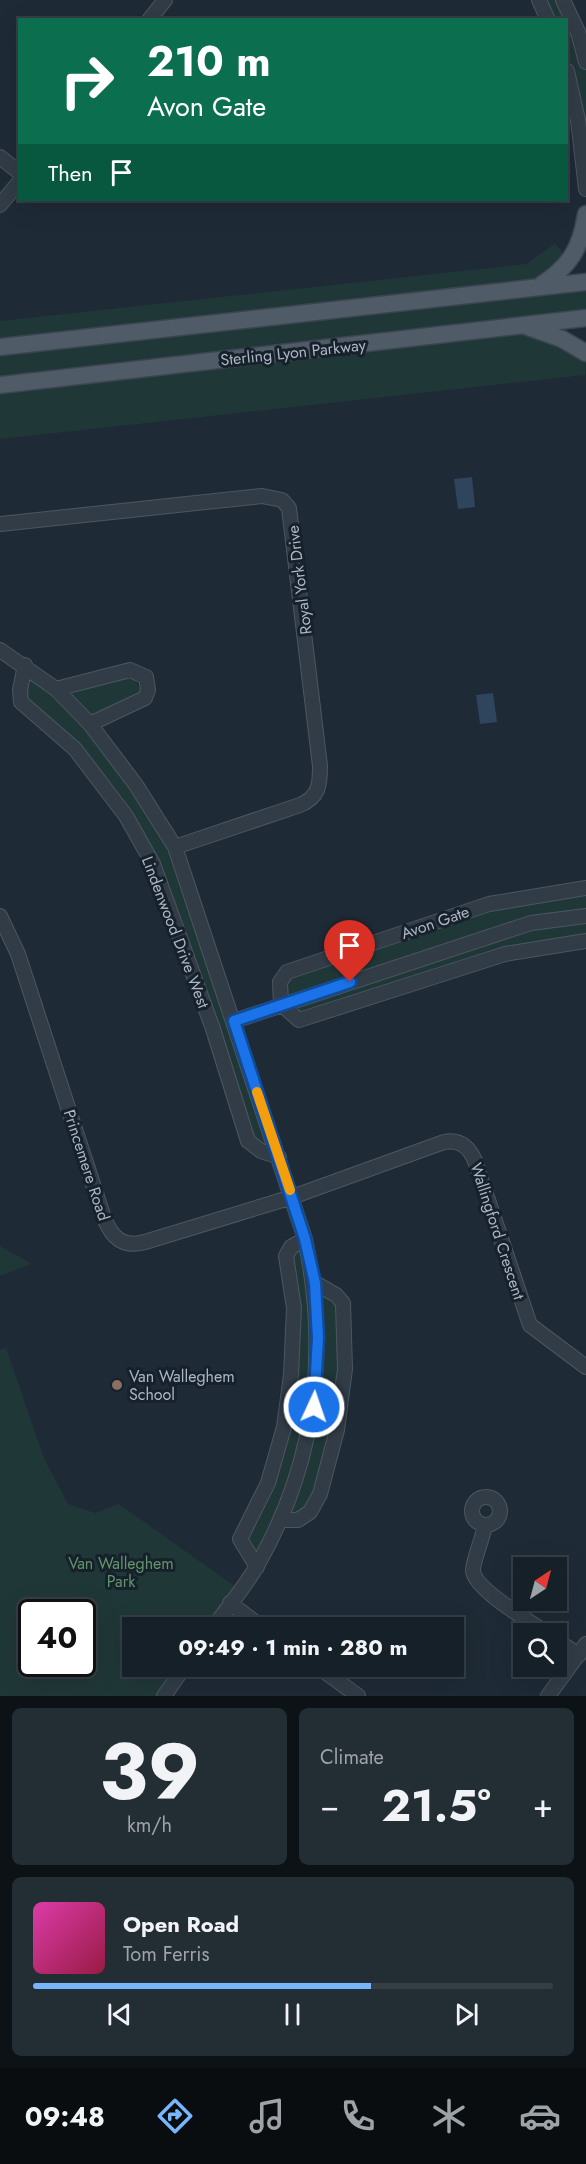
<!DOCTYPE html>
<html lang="en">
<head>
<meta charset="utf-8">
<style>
  body { margin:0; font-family:Jost,sans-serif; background:#232d34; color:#f1f3f6; height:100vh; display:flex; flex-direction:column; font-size:22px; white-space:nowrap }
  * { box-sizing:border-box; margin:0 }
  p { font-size:20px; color:#9ea3a8 }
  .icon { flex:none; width:33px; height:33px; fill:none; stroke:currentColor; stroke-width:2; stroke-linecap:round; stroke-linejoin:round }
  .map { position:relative; height:1696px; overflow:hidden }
  .sheet { display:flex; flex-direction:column; gap:12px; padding:12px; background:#0c1216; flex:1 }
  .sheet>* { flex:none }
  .hud { position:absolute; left:18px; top:18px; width:550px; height:183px; border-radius:0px; box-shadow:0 6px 24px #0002,0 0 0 2px #353e45; background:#0b6e4f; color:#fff; overflow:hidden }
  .needle { width:39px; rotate:36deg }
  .controls { position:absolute; left:513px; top:1557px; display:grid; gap:12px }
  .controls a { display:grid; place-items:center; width:54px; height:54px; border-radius:0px; background:#162028; box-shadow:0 6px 24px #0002,0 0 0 2px #353e45; font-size:30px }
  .speed { position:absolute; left:18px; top:1599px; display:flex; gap:12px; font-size:30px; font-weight:700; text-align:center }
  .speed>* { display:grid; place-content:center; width:78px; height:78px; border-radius:50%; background:#162028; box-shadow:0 6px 24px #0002,0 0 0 2px #353e45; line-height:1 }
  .speed .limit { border:3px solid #111; border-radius:9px; background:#fff; color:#111 }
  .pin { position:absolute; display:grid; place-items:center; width:51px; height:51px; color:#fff; margin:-62px -26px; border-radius:50% 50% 50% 0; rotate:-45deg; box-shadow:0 0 6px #0007 }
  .pin .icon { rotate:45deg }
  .me { position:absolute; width:66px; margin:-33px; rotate:3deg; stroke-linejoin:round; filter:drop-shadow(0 0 4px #0008) }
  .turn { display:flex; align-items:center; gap:21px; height:126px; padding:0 30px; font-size:27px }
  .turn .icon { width:78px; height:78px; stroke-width:2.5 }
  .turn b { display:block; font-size:42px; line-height:51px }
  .then { display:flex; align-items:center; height:57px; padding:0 30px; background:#0003; gap:12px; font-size:22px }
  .big { font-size:45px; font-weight:700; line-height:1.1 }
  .sheet .card { flex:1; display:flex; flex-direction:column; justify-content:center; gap:9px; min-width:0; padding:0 21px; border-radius:9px; background:#232d34 }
  .sheet .dial { align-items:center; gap:0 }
  .dial b { font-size:78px; line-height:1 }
  .song { display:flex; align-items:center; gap:18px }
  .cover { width:72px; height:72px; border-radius:9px; background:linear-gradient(135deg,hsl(320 70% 55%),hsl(340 70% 35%)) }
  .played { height:6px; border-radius:3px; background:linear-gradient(90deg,#77b6fd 65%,#353e45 65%) }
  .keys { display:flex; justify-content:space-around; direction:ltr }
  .heat { display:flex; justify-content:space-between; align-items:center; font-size:33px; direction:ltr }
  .sheet .tiles { flex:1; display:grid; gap:12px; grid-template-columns:1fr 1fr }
  .card:last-child { grid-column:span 2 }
  .trip { position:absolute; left:122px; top:1617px; width:342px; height:60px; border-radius:0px; background:#162028; box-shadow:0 6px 24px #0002,0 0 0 2px #353e45; font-weight:700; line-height:60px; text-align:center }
  .menu { display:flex; height:96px; justify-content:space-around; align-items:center; background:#090d10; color:#9ea3a8 }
  .menu .icon { width:42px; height:42px }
  .menu .current { color:#77b6fd }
  .menu b { font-size:27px; color:#f1f3f6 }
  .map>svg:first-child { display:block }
  .green { fill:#203738; fill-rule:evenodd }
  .water { fill:#2e455d }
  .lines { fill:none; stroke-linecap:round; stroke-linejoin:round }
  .minor-casing { stroke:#4c5762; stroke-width:16 }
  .major-casing { stroke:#3b4550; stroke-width:19 }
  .minor { stroke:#313c47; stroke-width:14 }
  .major { stroke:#4f5b67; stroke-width:16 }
  .route-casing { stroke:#114b97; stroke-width:15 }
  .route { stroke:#1a73e8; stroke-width:10 }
  .slow { stroke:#f59e0b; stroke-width:10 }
  .education-dot { fill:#8d6e63; stroke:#17212b; stroke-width:2 }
  .labels { text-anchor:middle; stroke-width:6; stroke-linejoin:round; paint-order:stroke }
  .street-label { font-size:16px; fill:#abb7c4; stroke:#17212b }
  .poi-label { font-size:16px; fill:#abb7c4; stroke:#17212b; text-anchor:start }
  .park-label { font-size:16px; fill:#62956a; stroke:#17212b }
</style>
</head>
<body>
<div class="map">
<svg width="586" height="1696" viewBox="0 0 586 1696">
  <rect width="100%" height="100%" fill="#1e2a36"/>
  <path class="green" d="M 539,0 L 563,0 L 586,62 L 586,189 L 567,71 L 567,20 L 548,19 Z
    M 555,243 L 570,262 L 540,286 L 586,282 L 586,318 L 526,326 L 586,353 L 585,375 L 0,439 L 0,321 L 527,264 Z
    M 25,665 L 56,689 L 130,670 L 145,698 L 90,723 L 175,847 L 279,1157 L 248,1141 L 153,864 L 75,749 L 21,702 Z
    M 586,888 L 586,941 L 505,954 L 299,1020 L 281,1004 L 287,972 L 489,904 Z
    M 305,1239 L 315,1283 L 336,1295 L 345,1369 L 310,1512 L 281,1520 L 257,1567 L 240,1539 L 268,1483 L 291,1375 L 286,1256 Z
    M 0,1246 L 32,1264 L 0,1276 Z
    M 6,1348 L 44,1458 L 68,1504 L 95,1513 L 119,1504 L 240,1590 L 213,1627 L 132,1628 L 132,1666 L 185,1667 L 164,1696 L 0,1696 L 0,1350 ZM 32,1612 L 82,1612 L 82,1664 L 32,1664 Z"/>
  <path class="water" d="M 472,477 L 475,507 L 458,509 L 454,479 Z
    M 493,693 L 497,722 L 480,724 L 476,695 Z"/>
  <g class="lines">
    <g class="minor-casing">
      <path id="minor" d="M 539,0 L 548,20
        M 563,0 L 578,32 L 586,62
        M 149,20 L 165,0
        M 567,71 L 578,120 L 586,189
        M 0,157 L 20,173
        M 0,205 L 20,181
        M 0,524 L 262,496 L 282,500 L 289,508 L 320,766 C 320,785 319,797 300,805 L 175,847
        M 0,650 L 56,689 L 90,724 L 136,785 L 175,847 L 305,1239 C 329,1353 316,1462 258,1564 C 245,1587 228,1607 213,1628
        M 25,665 L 20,690 L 21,702 L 75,749 L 126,816 L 153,864 L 213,1029 L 248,1141 L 261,1151 L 279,1157
        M 56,689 L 130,670 L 146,677 L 148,690 L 145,698 L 90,724
        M 586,888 L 489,904 L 287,972 L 280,982 L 281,1004 L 299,1020 L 505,954 L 586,941
        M 0,916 L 18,954 L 104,1218 C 112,1238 123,1248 145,1242 L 292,1197 L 444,1142 C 460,1139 469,1147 475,1161 L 530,1325 L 586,1367
        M 234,1021 L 531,923 L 586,916
        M472 1511a14 14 0 1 1 28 0a14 14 0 1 1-28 0Z
        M 281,1520 L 298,1520 L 310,1512 L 320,1494 L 337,1430 L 345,1369 L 343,1303 L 336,1295 L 315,1283
        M 485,1525 C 483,1538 473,1560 473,1571 C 475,1590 531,1622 548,1634
        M 257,1567 L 240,1539 L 268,1483 L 284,1427 L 291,1375 L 294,1308 L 286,1256 L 291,1247 L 305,1239
        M 230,1603 L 263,1628
        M 556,1640 L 579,1655
        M 317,1666 L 358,1696
        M 164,1696 L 185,1666
        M 548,1696 L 586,1644"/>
    </g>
    <g class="major-casing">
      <path id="major" d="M 541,285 C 570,266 581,248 586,214
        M 528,327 L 562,339 L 586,353
        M 0,347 L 586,282
        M 0,385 L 586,318"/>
    </g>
    <use href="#minor" class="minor"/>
    <use href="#major" class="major"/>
  </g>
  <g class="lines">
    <g class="route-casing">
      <path id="route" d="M 314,1407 L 318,1338 L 315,1283 L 305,1239 L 234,1021 L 350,982"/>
    </g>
    <use href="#route" class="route"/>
    <path class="slow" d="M 257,1092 L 290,1190"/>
  </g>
  <circle class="education-dot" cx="117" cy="1385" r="6"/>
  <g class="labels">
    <g class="street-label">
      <text transform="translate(293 352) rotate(-6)" y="6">Sterling Lyon Parkway</text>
      <text transform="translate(299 580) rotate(-97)" y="6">Royal York Drive</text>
      <text transform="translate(435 922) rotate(-19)" y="6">Avon Gate</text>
      <text transform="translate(176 932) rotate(69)" y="6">Lindenwood Drive West</text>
      <text transform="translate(87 1165) rotate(72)" y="6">Princemere Road</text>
      <text transform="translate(498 1231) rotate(72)" y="6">Wallingford Crescent</text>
    </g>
    <g class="poi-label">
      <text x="129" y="1382">Van Walleghem<tspan x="129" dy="18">School</tspan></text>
    </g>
    <g class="park-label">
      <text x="121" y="1569">Van Walleghem<tspan x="121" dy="18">Park</tspan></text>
    </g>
  </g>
</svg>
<div class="controls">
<a><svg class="needle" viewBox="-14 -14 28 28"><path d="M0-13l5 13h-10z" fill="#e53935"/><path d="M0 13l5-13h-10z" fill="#9ea3a8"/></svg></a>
<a><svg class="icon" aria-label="search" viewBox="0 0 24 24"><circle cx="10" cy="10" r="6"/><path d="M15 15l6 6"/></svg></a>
</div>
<div class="speed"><div class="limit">40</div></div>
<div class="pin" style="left:350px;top:982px;background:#d93025"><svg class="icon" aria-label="arrive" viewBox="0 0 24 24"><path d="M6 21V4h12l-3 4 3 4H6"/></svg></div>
<svg class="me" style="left:314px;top:1407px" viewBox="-20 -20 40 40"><circle r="17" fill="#1a73e8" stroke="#fff" stroke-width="3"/><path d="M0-11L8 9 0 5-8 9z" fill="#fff"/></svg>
<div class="trip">09:49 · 1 min · 280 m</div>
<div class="hud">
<div class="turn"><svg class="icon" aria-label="right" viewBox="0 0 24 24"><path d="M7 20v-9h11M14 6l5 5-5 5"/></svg><div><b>210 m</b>Avon Gate</div></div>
<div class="then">Then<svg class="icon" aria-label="arrive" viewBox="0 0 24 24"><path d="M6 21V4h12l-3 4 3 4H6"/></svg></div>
</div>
</div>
<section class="sheet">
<div class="tiles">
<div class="card dial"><b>39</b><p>km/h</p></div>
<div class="card"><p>Climate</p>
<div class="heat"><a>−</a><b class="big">21.5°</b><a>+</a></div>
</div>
<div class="card">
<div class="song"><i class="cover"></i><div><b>Open Road</b><p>Tom Ferris</p></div></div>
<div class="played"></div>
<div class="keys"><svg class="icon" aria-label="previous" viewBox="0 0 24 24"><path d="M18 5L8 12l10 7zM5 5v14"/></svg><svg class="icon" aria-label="pause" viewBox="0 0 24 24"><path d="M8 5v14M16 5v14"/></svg><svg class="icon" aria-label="next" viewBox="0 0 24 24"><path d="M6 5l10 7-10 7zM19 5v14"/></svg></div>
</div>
</div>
</section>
<nav class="menu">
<b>09:48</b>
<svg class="icon current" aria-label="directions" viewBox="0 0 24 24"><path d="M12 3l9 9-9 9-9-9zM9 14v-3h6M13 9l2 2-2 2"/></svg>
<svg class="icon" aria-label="music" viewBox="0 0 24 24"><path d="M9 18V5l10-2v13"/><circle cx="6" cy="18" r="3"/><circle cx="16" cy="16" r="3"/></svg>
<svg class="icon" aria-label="phone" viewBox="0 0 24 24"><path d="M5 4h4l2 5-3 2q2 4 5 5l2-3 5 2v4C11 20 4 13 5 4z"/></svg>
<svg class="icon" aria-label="climate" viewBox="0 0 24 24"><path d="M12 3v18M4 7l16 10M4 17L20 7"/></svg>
<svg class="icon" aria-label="car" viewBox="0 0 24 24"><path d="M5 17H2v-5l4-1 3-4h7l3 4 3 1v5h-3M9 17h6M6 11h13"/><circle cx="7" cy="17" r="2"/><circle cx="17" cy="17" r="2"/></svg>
</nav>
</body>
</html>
